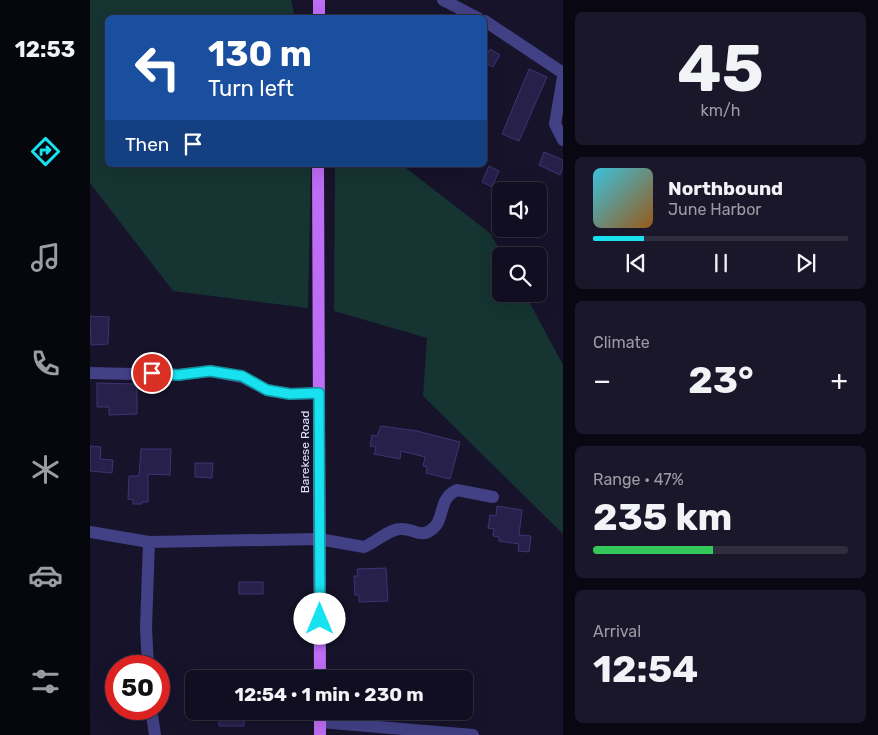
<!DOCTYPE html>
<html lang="en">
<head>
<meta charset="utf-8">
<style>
  body { margin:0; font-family:Rubik,sans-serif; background:#191729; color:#f1f3f6; height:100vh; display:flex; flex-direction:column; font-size:19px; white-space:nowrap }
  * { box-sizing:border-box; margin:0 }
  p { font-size:16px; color:#9c9ca5 }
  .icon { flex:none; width:28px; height:28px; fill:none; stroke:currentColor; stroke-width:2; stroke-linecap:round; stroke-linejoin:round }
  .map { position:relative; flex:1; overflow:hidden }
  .drawer { display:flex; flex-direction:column; gap:12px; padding:12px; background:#090812; width:315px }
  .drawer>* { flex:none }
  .guide { position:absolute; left:15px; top:15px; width:382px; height:152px; border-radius:8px; box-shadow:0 5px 20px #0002,0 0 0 1px #302e3e; background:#1a4fa0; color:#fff; overflow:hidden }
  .buttons { position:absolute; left:402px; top:182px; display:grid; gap:10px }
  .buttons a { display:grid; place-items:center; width:55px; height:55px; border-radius:8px; background:#100e20; box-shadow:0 5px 20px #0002,0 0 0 1px #302e3e; font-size:25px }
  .speed { position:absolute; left:15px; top:655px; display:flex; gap:10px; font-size:25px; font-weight:700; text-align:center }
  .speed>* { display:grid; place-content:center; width:65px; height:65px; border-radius:50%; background:#100e20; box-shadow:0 5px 20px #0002,0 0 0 1px #302e3e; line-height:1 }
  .speed .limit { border:8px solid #d22; background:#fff; color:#111 }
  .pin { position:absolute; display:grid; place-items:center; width:42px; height:42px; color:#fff; margin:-21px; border:2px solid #fff; border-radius:50%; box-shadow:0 1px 5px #0007 }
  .me { position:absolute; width:55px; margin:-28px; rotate:0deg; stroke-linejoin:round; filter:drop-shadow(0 0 4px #0008) }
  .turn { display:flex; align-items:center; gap:18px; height:105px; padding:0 20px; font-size:22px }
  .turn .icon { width:65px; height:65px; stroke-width:2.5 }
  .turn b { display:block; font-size:35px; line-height:42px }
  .then { display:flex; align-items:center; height:48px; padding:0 20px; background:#0003; gap:10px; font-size:19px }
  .big { font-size:38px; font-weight:700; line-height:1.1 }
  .drawer .widget { flex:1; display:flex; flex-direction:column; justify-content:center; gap:8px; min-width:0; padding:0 18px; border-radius:8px; background:#191729 }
  .drawer .dial { align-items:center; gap:0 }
  .dial b { font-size:65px; line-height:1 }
  .song { display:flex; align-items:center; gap:15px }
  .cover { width:60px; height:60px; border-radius:8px; background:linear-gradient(135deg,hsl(190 70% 55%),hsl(30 70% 35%)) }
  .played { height:5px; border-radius:2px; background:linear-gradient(90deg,#18e2f0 20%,#302e3e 20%) }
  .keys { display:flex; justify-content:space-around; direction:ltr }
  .heat { display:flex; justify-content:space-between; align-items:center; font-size:28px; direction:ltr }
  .charge { height:8px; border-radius:4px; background:linear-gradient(90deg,#34c759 47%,#302e3e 0) }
  .trip { position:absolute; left:95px; top:670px; width:288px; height:50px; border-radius:8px; background:#100e20; box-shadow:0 5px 20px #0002,0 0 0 1px #302e3e; font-weight:700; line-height:50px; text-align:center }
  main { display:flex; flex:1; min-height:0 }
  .menu { display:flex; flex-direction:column; width:90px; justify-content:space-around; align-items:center; background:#06060d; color:#9c9ca5 }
  .menu .icon { width:35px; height:35px }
  .menu .on { color:#18e2f0 }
  .menu b { font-size:22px; color:#f1f3f6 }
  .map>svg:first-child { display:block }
  .green { fill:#163432 }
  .building { fill:#27204a; stroke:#3f3475 }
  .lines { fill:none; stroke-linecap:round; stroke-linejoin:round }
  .minor { stroke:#424186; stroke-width:12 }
  .major { stroke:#be6df5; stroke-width:12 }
  .route-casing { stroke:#10939c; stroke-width:12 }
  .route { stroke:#18e2f0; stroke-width:9 }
  .labels { text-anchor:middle; stroke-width:5; stroke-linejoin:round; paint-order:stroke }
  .street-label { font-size:12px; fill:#e1dffd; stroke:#16132b }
</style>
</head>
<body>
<main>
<nav class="menu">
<b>12:53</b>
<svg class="icon on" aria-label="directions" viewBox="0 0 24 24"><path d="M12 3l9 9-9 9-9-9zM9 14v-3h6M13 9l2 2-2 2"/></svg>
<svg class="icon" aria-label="music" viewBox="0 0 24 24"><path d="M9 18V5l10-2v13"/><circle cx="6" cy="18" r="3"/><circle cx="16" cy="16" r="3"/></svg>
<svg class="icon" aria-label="phone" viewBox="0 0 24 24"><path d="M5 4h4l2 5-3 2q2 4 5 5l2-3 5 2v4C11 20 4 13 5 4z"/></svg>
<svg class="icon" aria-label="climate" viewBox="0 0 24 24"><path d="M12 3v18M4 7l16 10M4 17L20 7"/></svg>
<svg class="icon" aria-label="car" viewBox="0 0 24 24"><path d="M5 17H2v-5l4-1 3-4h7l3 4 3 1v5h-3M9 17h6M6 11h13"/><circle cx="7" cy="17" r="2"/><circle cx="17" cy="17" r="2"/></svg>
<svg class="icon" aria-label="filters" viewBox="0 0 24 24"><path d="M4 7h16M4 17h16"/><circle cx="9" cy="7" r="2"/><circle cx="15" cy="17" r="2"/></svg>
</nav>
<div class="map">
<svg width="473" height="735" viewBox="0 0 473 735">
  <rect width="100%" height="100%" fill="#16132b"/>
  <path class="green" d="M 0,0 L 201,0 L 205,17 L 18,18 L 18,165 L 221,165 L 218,308 L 83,291 L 0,183 Z
    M 245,165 L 312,165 L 400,233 L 413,256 L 411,256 L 411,294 L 435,294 L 473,365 L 473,534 L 333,396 L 337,338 L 244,311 Z"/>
  <path class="building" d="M 400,49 L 410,55 L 403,67 L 395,63 L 395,58 Z
    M 439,69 L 457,77 L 429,141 L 412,134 Z
    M 454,152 L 473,160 L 473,168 L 470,175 L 449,165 Z
    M 399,166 L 409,171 L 402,187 L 392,182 Z
    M 0,316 L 19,317 L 18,344 L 1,345 Z
    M 7,383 L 47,384 L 47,414 L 19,415 L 19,407 L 7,407 Z
    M 291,426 L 327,431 L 370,442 L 360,479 L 336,473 L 337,467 L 333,466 L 335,457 L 311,451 L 310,459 L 284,454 L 286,447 L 280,446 L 282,435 L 287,436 Z
    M 0,446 L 11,447 L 10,459 L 23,460 L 22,473 L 0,471 Z
    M 51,449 L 81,449 L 80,475 L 58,474 L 58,502 L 52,502 L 52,504 L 43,504 L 43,500 L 38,499 L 39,476 L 49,476 Z
    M 105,463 L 123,463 L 122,478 L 105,477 Z
    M 407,506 L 432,510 L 429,535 L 441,536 L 439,552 L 428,551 L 429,544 L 409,541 L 409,537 L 403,536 L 404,529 L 398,528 L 400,515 L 406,516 Z
    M 296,568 L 298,601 L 269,602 L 269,595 L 265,595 L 264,576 L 268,576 L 267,569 Z
    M 149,582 L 173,582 L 173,594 L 149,594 Z
    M 129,711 L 154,711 L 154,726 L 129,726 Z"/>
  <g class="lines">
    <path class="minor" d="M 353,0 L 388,18
      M 395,21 L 473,73
      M 473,77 L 465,124 L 473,140
      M 0,373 L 88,375 L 120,371 L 152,377 L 177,390 L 200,394 L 229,393
      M 0,532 L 59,542 L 229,539 L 274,547 C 286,542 300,528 312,529 C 324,529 331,538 341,530 C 356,520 347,499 367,490 L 403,497
      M 58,666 L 56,628 L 59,542
      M 61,709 L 65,735
      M 230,722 L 383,735"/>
    <path class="major" d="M 229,18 L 229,0
      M 228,165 L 230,679
      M 230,711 L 230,735"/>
  </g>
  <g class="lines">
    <g class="route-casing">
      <path id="route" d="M 62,373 L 88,375 L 120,371 L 152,376 L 177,390 L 200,394 L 229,393 L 230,619"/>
    </g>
    <use href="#route" class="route"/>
  </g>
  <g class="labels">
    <g class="street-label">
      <text transform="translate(215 452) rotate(-90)" y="4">Barekese Road</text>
    </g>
  </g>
</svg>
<div class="buttons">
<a><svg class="icon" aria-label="sound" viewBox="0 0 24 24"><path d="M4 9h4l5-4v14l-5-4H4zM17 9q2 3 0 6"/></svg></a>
<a><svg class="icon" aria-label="search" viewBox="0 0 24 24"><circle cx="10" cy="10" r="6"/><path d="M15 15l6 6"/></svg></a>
</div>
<div class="speed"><div class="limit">50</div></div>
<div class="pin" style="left:62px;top:373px;background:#d93025"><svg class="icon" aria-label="arrive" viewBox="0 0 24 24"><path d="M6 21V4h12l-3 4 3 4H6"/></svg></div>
<svg class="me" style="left:230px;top:619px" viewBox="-20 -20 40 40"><circle r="19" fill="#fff"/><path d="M0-13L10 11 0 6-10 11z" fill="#18e2f0"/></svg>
<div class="trip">12:54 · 1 min · 230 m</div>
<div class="guide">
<div class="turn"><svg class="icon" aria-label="left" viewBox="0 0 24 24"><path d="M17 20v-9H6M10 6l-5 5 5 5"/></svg><div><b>130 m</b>Turn left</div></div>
<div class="then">Then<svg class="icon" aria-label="arrive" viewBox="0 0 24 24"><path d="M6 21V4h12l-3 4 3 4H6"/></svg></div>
</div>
</div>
<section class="drawer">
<div class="widget dial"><b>45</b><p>km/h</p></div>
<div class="widget">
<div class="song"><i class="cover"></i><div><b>Northbound</b><p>June Harbor</p></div></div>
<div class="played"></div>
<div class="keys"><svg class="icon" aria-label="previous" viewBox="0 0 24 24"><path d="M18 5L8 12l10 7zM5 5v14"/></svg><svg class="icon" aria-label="pause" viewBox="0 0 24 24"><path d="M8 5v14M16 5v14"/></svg><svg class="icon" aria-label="next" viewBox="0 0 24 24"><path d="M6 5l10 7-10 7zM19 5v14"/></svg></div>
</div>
<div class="widget"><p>Climate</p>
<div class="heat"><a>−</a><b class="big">23°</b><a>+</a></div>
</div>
<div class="widget"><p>Range · 47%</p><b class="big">235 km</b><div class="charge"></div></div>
<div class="widget"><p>Arrival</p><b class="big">12:54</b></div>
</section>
</main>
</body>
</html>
